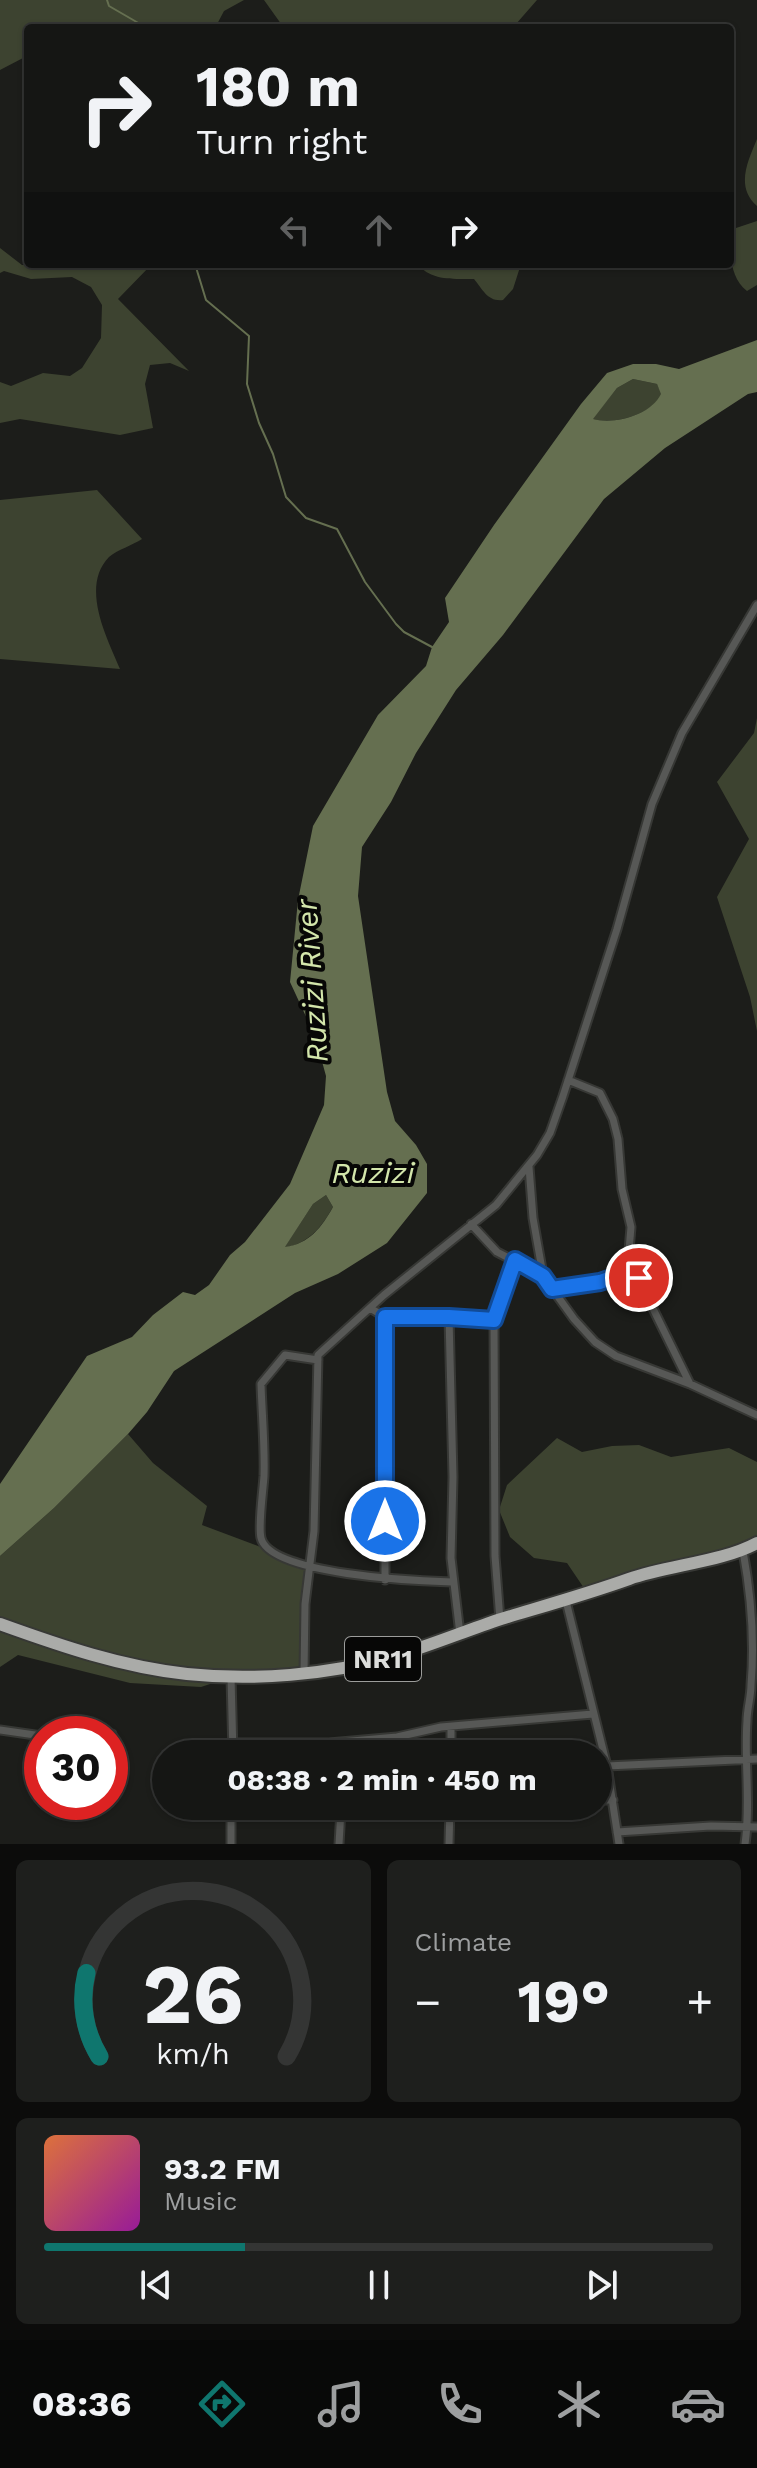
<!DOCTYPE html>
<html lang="en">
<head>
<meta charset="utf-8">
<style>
  body { margin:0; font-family:"Work Sans",sans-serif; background:#1e1f1d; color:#f1f3f6; height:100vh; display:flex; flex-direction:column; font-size:30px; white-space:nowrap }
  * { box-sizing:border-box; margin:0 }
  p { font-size:26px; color:#9d9fa0 }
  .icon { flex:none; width:44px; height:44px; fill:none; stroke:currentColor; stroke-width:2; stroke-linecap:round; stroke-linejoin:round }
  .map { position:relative; height:1844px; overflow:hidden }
  .side { display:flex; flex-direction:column; gap:16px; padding:16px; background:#0c0c0b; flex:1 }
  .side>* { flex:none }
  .hud { position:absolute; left:24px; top:24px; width:710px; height:244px; border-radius:8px; box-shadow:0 2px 6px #0004,0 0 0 2px #343534; background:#151614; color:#f1f3f6; overflow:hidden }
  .speed { position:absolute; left:24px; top:1716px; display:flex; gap:16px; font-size:40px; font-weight:700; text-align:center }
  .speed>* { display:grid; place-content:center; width:104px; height:104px; border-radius:50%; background:#151614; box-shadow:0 2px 6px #0004,0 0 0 2px #343534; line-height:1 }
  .speed .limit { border:12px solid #d22; background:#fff; color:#111 }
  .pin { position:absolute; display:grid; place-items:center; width:68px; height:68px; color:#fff; margin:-34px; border:4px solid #fff; border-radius:50%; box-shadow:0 2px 8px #0007 }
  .me { position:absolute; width:88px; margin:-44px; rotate:0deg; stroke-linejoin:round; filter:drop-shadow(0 0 6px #0008) }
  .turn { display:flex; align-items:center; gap:28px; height:168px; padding:0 40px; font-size:36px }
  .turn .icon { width:104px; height:104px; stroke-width:2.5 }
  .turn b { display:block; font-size:56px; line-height:68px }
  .lanes { display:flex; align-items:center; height:76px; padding:0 40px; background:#0003; justify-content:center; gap:40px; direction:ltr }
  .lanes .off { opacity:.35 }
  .big { font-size:60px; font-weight:700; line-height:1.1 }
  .side .widget { flex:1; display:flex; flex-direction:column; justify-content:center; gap:12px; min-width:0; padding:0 28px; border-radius:12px; background:#1e1f1d }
  .side .dial { align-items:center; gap:0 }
  .dial svg { height:208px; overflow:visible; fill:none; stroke:#343534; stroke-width:7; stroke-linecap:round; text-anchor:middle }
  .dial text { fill:#f1f3f6; stroke:none }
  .song { display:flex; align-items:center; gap:24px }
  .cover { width:96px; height:96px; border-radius:12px; background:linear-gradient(135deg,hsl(20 70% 55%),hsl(300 70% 35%)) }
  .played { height:8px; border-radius:4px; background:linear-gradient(90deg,#0f766e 30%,#343534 30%) }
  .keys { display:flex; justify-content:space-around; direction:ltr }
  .heat { display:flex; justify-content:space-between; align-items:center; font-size:44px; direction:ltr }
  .side .tiles { flex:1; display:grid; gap:16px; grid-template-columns:1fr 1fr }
  .widget:last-child { grid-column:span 2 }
  .trip { position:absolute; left:152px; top:1740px; width:460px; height:80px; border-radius:40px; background:#151614; box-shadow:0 2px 6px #0004,0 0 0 2px #343534; font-weight:700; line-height:80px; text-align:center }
  .tab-bar { display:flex; height:128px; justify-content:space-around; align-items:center; background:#080908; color:#9d9fa0 }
  .tab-bar .icon { width:56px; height:56px }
  .tab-bar .active { color:#0f766e }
  .tab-bar b { font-size:36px; color:#f1f3f6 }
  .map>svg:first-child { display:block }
  .green { fill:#3d4330 }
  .water { fill:#656f50; fill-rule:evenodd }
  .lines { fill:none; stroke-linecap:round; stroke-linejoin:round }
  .stream { stroke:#656f50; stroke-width:2 }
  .street-casing { stroke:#373835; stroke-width:11 }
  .highway-casing { stroke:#373835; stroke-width:16 }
  .street { stroke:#575856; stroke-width:7 }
  .highway { stroke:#aaaba8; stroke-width:12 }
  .route-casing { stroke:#114b97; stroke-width:20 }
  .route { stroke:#1a73e8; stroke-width:14 }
  .labels { text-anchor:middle; stroke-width:8; stroke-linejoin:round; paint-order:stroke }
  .shield { fill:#070706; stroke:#9c9d9b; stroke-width:2 }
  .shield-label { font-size:26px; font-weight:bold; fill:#dcdddb }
  .water-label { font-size:30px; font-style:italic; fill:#d3e6ab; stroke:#070706 }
</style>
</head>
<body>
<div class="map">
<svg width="757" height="1844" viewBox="0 0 757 1844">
  <rect width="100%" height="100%" fill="#1c1d1a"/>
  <path class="green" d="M 0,0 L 244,0 L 224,11 L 215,28 L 28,28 L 28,58 L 23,58 L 0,70 Z
    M 264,0 L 537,0 L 516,24 L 522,23 L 528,28 L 284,28 Z
    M 757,139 L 757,206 C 735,187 748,161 757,139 Z
    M 757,221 L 757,285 L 747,291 C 729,277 730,251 730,230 Z
    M 0,248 L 22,265 L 152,264 L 118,299 L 189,371 L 170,363 L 150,365 L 145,384 L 153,428 L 120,435 L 20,419 L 0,423 L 0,382 L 11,386 L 43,373 L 70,376 L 82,368 L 101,338 L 102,305 L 91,287 L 72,277 L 31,279 L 4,271 L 0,273 Z
    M 418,264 L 521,264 L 513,289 L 503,300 C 488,302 483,290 474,279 C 455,279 430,281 418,264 Z
    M 633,379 L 657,384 L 662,394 C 651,415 614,425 592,419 L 617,388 Z
    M 97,490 L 142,539 C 133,545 117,550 109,557 C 80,587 107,638 120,669 L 0,659 L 0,500 Z
    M 757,718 L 757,1031 L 750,997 L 717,897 L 749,839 L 717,782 L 754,733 Z
    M 326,1195 L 333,1207 C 321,1228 309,1243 284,1248 L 313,1204 Z
    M 128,1434 L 153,1463 L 207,1506 L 202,1525 L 312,1566 L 305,1604 L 304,1673 L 231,1677 L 201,1687 L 130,1683 L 18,1655 L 0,1667 L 0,1556 L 54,1508 Z
    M 557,1438 L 582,1452 L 612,1446 L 639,1445 L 671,1457 L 729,1448 L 757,1462 L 757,1543 L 588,1594 L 567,1563 L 534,1558 L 510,1537 L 499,1510 L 507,1485 Z"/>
  <path class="water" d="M 757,340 L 757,392 L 748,394 L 665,448 L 604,499 L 503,635 L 456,690 L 416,753 L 391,802 L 362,847 L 358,896 L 387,1092 L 395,1121 L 416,1145 L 427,1164 L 427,1193 L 387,1243 L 338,1274 L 295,1293 L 174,1371 L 147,1412 L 128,1434 L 54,1508 L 0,1556 L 0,1484 L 87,1356 L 132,1337 L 153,1315 L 183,1292 L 195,1295 L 209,1285 L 230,1255 L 245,1242 L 290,1184 L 324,1105 L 326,1076 L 315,1036 L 290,982 L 298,900 L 313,826 L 378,715 L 426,666 L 432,647 L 449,622 L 445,598 L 494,525 L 581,404 L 607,373 L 633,364 L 656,364 L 679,369 ZM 633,379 L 657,384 L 661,394 C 651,415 614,425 593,419 L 617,388 ZM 326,1195 L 333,1207 C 322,1227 309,1244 285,1247 L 313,1204 Z"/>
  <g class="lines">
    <path class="stream" d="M 107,0 L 109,6 L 147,28
      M 195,264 L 206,300 L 249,336 L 247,384 L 259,423 L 273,454 L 286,497 L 306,518 L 337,529 L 365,582 L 396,624 L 404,632 L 432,647"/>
    <g class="street-casing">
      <path id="street" d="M 568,1080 L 600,1093 L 613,1119 L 618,1139 L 622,1189 L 631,1227 L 627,1274
        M 529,1167 L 533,1218 L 543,1275
        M 471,1224 L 497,1252 L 543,1276 L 574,1319 L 595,1342 L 616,1356 L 690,1384 L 757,1415
        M 552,1289 L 600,1282 L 623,1274 L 636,1274 L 690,1384
        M 370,1308 L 385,1317 L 449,1317 L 494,1320 L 515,1260
        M 385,1317 L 385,1580
        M 449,1317 L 453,1477 L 451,1558 L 460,1634
        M 494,1320 L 495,1556 L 500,1620
        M 318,1360 L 285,1355 L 261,1384 C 262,1415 265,1446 264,1476 C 263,1491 258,1526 261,1538 C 270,1575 418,1581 452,1582
        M 743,1551 C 751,1595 755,1639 751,1685 C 751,1697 747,1709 747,1721 C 744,1762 751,1803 745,1844
        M 566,1601 L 607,1766 L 619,1844
        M 304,1673 L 305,1604 L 314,1531 L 318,1355 L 384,1295 L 496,1205 L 537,1155 L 550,1133 L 563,1096 L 617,929 L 652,804 L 682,733 L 757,605
        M 231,1677 L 233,1754
        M 0,1730 L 42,1736
        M 110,1734 L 112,1734
        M 233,1743 L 329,1743 L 397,1737 L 441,1727 L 593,1714
        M 451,1754 L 451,1727
        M 607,1766 L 757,1759
        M 598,1800 L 613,1800
        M 617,1832 L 711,1826 L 757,1827
        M 231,1844 L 231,1806
        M 339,1844 L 341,1810 L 396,1806
        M 449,1844 L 450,1806"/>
    </g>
    <g class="highway-casing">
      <path id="highway" d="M 0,1624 C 61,1646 122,1667 187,1674 C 254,1681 327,1675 392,1657 C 429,1646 465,1631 501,1619 C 544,1606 587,1594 629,1579 C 669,1565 722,1562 757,1543"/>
    </g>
    <use href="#street" class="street"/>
    <use href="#highway" class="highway"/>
  </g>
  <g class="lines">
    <g class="route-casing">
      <path id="route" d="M 385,1521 L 385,1317 L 449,1317 L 494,1320 L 515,1260 L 543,1276 L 552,1289 L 600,1282 L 623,1274 L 636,1274 L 639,1278"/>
    </g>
    <use href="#route" class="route"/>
  </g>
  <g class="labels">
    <rect class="shield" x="345" y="1637" width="76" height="44" rx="6"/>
    <g class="shield-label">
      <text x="383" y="1668">NR11</text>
    </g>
    <g class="water-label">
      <text transform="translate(312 981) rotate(-94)" y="10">Ruzizi River</text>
      <text x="373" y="1183">Ruzizi</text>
    </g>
  </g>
</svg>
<div class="speed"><div class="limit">30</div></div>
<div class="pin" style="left:639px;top:1278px;background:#d93025"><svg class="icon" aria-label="arrive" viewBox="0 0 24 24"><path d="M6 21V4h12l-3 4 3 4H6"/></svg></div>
<svg class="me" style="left:385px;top:1521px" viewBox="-20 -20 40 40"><circle r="17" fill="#1a73e8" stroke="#fff" stroke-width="3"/><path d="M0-11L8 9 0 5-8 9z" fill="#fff"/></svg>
<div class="trip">08:38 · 2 min · 450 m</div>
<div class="hud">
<div class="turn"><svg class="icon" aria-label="right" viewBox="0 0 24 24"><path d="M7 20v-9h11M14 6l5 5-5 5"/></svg><div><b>180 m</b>Turn right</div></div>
<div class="lanes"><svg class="icon off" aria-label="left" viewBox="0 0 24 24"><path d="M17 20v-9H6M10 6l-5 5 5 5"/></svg><svg class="icon off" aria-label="ahead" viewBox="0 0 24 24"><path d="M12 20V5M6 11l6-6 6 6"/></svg><svg class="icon" aria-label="right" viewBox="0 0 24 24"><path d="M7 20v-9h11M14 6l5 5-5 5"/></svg></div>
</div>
</div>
<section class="side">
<div class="tiles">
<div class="widget dial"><svg viewBox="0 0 100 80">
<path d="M14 69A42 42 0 1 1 86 69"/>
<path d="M14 69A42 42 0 0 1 9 37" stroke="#0f766e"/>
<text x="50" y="56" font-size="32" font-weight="700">26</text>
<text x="50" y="72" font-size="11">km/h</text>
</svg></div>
<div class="widget"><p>Climate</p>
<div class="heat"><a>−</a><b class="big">19°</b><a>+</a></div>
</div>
<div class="widget">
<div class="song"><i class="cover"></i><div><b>93.2 FM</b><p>Music</p></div></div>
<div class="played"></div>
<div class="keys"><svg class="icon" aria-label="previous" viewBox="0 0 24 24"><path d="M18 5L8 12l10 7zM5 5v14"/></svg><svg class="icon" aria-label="pause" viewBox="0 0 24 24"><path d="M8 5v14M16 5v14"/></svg><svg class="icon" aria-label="next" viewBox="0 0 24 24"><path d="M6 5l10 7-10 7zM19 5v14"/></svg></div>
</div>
</div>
</section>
<nav class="tab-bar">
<b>08:36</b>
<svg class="icon active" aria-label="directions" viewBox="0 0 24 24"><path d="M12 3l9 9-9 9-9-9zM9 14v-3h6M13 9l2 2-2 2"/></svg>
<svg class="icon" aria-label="music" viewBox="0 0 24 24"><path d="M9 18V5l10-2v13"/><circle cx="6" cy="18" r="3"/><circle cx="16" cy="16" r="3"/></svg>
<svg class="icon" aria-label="phone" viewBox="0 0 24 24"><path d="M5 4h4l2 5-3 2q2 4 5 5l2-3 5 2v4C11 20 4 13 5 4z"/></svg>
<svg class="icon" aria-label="climate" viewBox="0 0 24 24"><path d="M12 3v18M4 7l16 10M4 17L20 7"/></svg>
<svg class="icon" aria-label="car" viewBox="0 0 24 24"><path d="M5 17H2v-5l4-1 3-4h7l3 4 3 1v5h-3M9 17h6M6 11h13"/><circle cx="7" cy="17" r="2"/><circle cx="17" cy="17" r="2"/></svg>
</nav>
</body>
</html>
